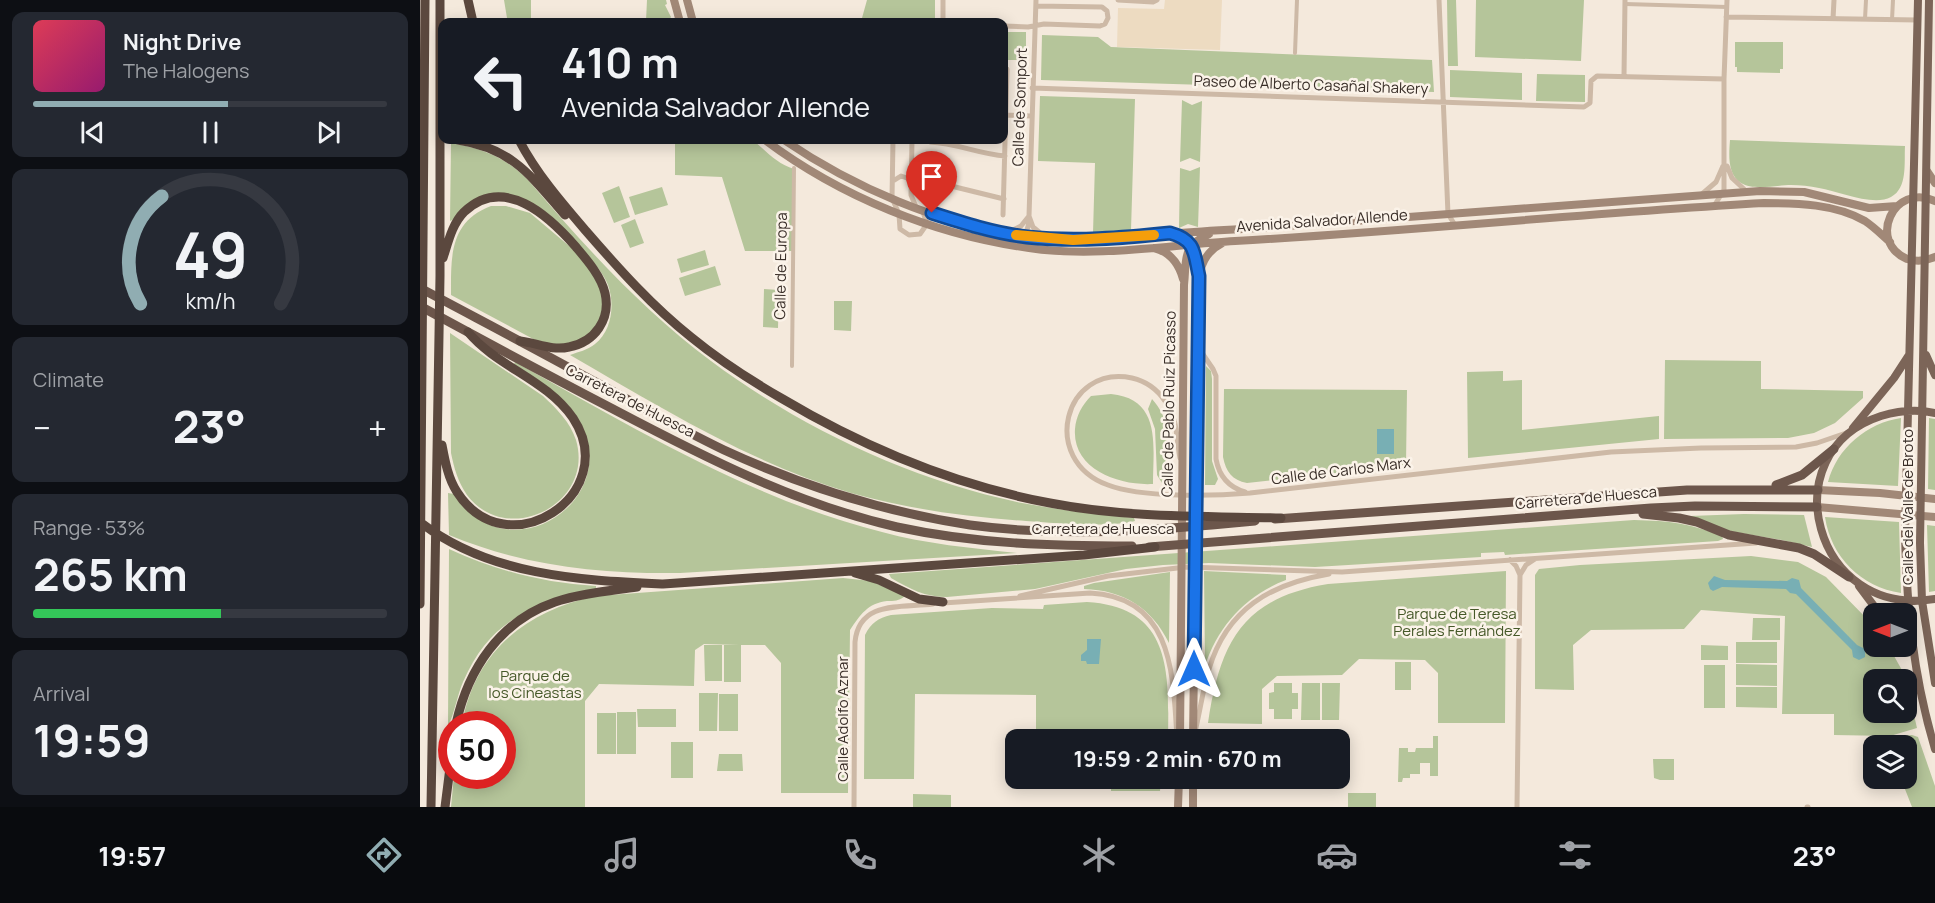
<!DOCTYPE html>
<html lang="en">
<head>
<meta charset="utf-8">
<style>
  body { margin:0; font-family:Manrope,sans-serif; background:#242831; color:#f1f3f6; height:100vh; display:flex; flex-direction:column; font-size:22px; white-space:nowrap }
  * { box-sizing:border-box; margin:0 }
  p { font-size:20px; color:#9ea1a6 }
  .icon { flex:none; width:33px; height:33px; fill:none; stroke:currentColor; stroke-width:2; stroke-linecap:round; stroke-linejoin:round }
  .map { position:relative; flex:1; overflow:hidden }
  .panel { display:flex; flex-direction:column; gap:12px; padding:12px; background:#0d0f14; width:420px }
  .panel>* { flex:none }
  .guide { position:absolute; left:18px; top:18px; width:570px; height:126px; border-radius:12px; box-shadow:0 3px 15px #0003; background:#171b24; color:#f1f3f6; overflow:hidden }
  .needle { width:39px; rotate:270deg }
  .fabs { position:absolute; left:1443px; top:603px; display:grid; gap:12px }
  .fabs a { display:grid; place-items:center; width:54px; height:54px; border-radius:12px; background:#171b24; box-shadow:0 3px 15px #0003; font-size:30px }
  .speed { position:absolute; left:18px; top:711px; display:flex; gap:12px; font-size:30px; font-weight:700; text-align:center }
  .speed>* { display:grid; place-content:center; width:78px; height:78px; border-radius:50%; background:#171b24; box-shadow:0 3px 15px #0003; line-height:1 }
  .speed .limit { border:9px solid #d22; background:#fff; color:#111 }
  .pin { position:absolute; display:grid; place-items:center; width:51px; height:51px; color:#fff; margin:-62px -26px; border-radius:50% 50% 50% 0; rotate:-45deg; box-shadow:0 0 6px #0007 }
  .pin .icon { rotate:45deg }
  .me { position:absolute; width:66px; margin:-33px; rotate:0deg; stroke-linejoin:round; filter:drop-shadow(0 0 4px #0008) }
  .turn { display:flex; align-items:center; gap:21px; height:126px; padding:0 24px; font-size:27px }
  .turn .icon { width:78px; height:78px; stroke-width:2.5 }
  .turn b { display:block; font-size:42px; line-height:51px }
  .big { font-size:45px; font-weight:700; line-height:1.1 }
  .panel .card { flex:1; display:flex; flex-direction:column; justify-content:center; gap:9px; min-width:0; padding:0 21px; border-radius:12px; background:#242831 }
  .panel .dial { align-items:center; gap:0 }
  .dial svg { height:156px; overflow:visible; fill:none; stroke:#363941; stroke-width:7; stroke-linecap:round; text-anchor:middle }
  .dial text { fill:#f1f3f6; stroke:none }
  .song { display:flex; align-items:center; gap:18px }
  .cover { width:72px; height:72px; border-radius:9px; background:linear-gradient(135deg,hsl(350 70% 55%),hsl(320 70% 35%)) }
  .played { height:6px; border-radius:3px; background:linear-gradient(90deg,#90adb2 55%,#363941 55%) }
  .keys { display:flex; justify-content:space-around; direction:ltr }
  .heat { display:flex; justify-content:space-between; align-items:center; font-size:33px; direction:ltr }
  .charge { height:9px; border-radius:4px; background:linear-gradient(90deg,#34c759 53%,#363941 0) }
  .trip { position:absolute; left:585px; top:729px; width:345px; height:60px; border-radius:12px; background:#171b24; box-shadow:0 3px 15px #0003; font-weight:700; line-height:60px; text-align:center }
  .dock { display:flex; height:96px; justify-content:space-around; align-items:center; background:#090b0e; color:#9ea1a6 }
  .dock .icon { width:42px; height:42px }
  .dock .on { color:#90adb2 }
  .dock b { font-size:27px; color:#f1f3f6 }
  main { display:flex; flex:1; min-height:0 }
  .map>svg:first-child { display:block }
  .green { fill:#b5c59a }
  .plaza { fill:#eddbc1 }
  .water { fill:#78afb4 }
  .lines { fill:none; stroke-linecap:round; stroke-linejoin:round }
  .pedestrian { stroke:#cdb9a6; stroke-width:4 }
  .minor { stroke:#cdb9a6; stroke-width:5 }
  .secondary { stroke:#a18877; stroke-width:8 }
  .primary { stroke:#7c6558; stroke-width:8 }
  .trunk { stroke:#6c564b; stroke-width:9 }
  .motorway { stroke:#5b483e; stroke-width:9 }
  .route-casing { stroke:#114b97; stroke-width:15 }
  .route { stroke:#1a73e8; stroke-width:10 }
  .slow { stroke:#f59e0b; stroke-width:10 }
  .labels { text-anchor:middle; stroke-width:5; stroke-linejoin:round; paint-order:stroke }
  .street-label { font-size:15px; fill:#392e28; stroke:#fbf3e9 }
  .park-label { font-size:15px; fill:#465929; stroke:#fbf3e9 }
</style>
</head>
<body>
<main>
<section class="panel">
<div class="card">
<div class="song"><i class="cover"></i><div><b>Night Drive</b><p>The Halogens</p></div></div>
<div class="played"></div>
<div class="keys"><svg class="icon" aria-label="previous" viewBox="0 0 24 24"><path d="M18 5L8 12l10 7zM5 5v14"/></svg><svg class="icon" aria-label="pause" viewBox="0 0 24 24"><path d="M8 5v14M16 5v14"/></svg><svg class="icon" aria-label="next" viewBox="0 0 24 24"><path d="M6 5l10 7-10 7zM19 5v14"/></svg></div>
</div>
<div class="card dial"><svg viewBox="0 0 100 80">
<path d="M14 69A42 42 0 1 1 86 69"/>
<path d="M14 69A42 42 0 0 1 25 14" stroke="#90adb2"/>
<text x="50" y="56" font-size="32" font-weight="700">49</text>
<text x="50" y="72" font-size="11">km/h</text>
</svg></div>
<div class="card"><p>Climate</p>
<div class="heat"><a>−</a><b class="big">23°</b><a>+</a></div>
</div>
<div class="card"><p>Range · 53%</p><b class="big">265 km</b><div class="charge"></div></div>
<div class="card"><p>Arrival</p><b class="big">19:59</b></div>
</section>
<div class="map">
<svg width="1515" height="807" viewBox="0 0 1515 807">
  <rect width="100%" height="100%" fill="#f4e9dc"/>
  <path class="green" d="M 84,0 L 111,0 L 111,19 L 87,18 Z
    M 227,0 L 246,0 L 247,4 L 245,5 L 251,17 C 247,25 234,22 226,21 Z
    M 447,0 L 515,0 L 515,19 L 442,18 Z
    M 1027,0 L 1036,0 L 1038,66 L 1028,66 Z
    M 1056,0 L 1164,0 L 1161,61 L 1055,57 Z
    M 584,32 L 606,32 L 606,60 L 584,60 Z
    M 622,35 L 678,37 L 691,47 L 1012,60 L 1014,92 L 621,80 Z
    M 1315,42 L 1363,42 L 1363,69 L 1360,69 L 1360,73 L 1317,72 L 1317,67 L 1315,67 Z
    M 1030,70 L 1102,73 L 1102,100 L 1030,97 Z
    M 1117,74 L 1165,75 L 1165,102 L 1116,101 Z
    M 620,96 L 715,99 L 711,230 L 673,233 L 675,163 L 618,161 Z
    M 762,100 L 772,105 L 782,101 L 780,162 L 770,158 L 760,162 Z
    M 255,140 L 333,140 C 346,151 357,164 374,169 L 373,251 L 325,251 L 302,177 L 255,175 Z
    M 1310,140 L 1485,146 C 1484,162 1488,188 1471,197 C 1453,207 1419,191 1399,188 C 1390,186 1380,185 1371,185 C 1357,185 1334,191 1321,183 C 1307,174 1309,154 1310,140 Z
    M 31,143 C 63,149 84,156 108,180 C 163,244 222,310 291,361 C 381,428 491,480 602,503 C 639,510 676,514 714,518 L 715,521 C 688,528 635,523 606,521 C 547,517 488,509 431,493 C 330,463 240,407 150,355 C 158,352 168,350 175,344 C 192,331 195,304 188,285 C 183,272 170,258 161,248 C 139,222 116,195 79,196 C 70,196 41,216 30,221 Z
    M 780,167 L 778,227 L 768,224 L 759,228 L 760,168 L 770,171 Z
    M 199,186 L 210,217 L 194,223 L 182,193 Z
    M 242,187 L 248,205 L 215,215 L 209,197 Z
    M 71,206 L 86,206 L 110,213 L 167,261 L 183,288 L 183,323 L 160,344 L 130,348 L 31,295 C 31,257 29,222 71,206 Z
    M 215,219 L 224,243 L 210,248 L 201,225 Z
    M 285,250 L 289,265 L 261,273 L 257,259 Z
    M 295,266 L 301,285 L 265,296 L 259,278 Z
    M 344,289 L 359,290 L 358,328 L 343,327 Z
    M 414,301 L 432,301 L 431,331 L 414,330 Z
    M 30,333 L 123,396 C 137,409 150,422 156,440 C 175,504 87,548 47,495 C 38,482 34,468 31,453 Z
    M 1245,360 L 1341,361 L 1341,389 L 1443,391 L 1443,398 L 1415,423 L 1394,433 L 1368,438 L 1244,439 Z
    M 95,362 C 210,426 333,500 462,532 C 506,544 551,548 597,553 L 260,573 C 181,574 103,566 29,535 L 28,493 L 34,494 C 89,578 208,498 157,417 C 143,394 116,379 94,364 Z
    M 786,366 L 791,371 L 792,379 L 792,461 L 798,479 L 795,485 L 785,485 Z
    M 1083,371 L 1083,381 L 1102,380 L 1102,430 L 1239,416 L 1239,439 L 1048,458 L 1047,372 Z
    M 804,389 L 987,390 L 986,465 L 827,483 C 812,480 806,472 803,457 Z
    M 691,394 C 742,399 733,446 733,484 C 700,486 652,470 655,429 C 656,416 662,405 671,396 Z
    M 732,399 C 753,422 752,455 751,485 L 742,483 L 737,475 L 735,429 L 728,409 Z
    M 1481,418 L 1478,486 L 1408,482 C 1417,448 1447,423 1481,418 Z
    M 1509,418 L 1515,419 L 1515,490 L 1508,489 Z
    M 1324,514 L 1384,515 L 1392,547 L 1362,540 L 1309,531 L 1270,516 Z
    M 1405,517 L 1479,522 L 1481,593 C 1441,587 1411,557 1405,517 Z
    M 1214,520 C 1251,521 1268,523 1302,536 L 1303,539 L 1298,541 L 1085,555 L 1084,552 L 1061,553 L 1061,557 L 895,567 L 789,563 L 743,565 L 706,569 L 615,589 L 527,597 C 505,597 490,589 471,578 L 469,574 Z
    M 1507,525 L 1515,526 L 1515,591 L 1509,592 Z
    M 29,549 C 77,571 124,583 176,586 L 176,589 C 114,605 71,617 43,682 C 37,696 35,712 28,726 Z
    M 1331,556 L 1378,562 L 1406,577 L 1453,625 L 1454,646 L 1469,647 L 1483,672 L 1485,679 L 1454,680 L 1454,712 L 1486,712 L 1487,685 L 1497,728 L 1470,736 L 1414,735 L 1414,714 L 1362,714 L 1365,616 L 1281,610 L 1264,629 L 1171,630 L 1153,645 L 1154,690 L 1115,689 L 1115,575 L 1119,569 L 1160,565 Z
    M 784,571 L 866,575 L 866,580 C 826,595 798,626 785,666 Z
    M 1086,571 L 1085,723 L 1018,723 L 1018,673 L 1005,660 L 939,659 L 922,675 L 857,676 L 842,689 L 842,724 L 788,723 C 800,643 822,598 908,584 Z
    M 750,572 L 749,643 C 732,608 703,590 664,589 L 664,586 L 674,583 Z
    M 423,578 L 451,581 L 485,596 C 479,601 474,601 467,601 C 448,603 440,615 430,630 L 428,793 L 361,793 L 361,663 L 345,645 L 321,645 L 321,682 L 304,682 L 304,645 L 319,645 L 284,644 L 275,650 L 274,686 L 179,684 L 165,701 L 165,807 L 31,807 L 34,776 L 82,776 L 82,724 L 42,724 C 55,651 106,611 176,596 Z
    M 667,602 C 752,607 749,672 748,739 L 616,739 L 616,695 L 495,694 L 494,779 L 444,779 L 445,635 C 451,623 458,618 471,615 L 572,608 L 623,609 L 624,605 Z
    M 1333,618 L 1360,618 L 1360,640 L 1332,640 Z
    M 1316,642 L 1357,642 L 1357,663 L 1316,663 Z
    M 284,645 L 302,645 L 302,681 L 285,681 Z
    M 1281,645 L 1308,646 L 1308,660 L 1281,660 Z
    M 975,662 L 991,662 L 991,690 L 975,690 Z
    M 1316,664 L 1357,665 L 1357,686 L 1316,685 Z
    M 1284,665 L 1305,665 L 1305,708 L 1284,708 Z
    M 854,683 L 872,683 L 872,693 L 878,693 L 878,709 L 872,709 L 872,719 L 854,719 L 854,709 L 849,709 L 849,693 L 854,692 Z
    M 882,683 L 900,683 L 900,720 L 881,720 Z
    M 902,683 L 920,683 L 919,720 L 902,720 Z
    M 1316,687 L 1357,687 L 1357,708 L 1316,707 Z
    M 279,693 L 298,693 L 297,731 L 279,731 Z
    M 299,694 L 318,694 L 318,731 L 299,731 Z
    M 217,709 L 256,709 L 256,727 L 218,727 Z
    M 197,712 L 216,712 L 216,754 L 197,754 Z
    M 177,713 L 196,713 L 196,754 L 177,754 Z
    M 1492,735 L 1498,737 L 1515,786 L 1515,807 L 1492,807 L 1481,779 L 1486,778 L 1486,746 L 1469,745 L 1469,737 Z
    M 1013,736 L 1018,736 L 1018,776 L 1010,776 L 1010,763 L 1000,763 L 1000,774 L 990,774 L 990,778 L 983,778 L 982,782 L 978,782 L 979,748 L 988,748 L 988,752 L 995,752 L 996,748 L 1013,748 Z
    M 251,742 L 273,742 L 273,778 L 251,778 Z
    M 299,754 L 322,754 L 323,771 L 297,771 Z
    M 1233,759 L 1254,759 L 1254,780 L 1240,780 L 1234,778 Z
    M 685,779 L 741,779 L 740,791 L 691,791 L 691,785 L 685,785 Z
    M 928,793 L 956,793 L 956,807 L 928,807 Z
    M 493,794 L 531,795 L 531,807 L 493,807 Z"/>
  <path class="plaza" d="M 745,0 L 802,0 L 800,50 L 697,47 L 698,8 L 744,9 Z"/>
  <path class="water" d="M 957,429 L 974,429 L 974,454 L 957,454 Z
    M 1294,576 L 1305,580 L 1367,581 L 1372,578 L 1379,580 L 1381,588 L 1437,645 L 1445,649 L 1445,657 L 1439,660 L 1433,657 L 1432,650 L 1376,594 L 1370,593 L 1366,589 L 1302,587 L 1293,591 L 1290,589 L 1288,583 Z
    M 667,639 L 681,639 L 679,664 L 667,664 L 666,661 L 661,661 L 661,655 L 667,650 Z"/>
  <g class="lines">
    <path class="pedestrian" d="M 1205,4 L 1307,7
      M 1445,19 L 1446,0
      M 1472,20 L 1473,0
      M 875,53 L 877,0
      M 372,366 L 374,168"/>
    <path class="minor" d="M 616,0 L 609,216 L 613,227 L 625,237
      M 698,0 L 733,2 L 737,0
      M 1019,0 L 1028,214 L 1035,225
      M 1306,17 L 1497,20
      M 1413,19 L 1414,0
      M 446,21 L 503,22
      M 523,22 L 523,0
      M 584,26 L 608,27 L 624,24 L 680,26 L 685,24 L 688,18 L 687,11 L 682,7 L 616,6
      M 1204,76 L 1205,0
      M 612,88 L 1164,107 L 1170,103 L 1171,81 L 1177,76 L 1304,79
      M 584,115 L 611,116
      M 473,140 L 472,198 L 479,214 L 480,229 L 489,235 L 500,234 L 507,224 L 503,212
      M 492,140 L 491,195 L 496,207
      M 510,142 C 536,143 559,154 585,156
      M 1307,166 L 1312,178 L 1326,191
      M 473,181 L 481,176 L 487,178 L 491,182
      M 510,184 L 523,184 L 584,199
      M 1282,194 L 1296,182 L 1303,166
      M 1294,206 L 1304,190 L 1304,79 L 1307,0
      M 583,215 L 587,69
      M 587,233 L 601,226 L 609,216
      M 594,245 L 604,240 L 609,223
      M 778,347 L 793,369 L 796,376 L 796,459 C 799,476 808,487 825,492
      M 760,458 C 756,438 758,418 745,401 C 737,389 725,381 712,378 C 644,364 619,460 688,485 C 721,498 794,496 830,493 L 1191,452 L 1281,448 L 1376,447 L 1397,443 L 1429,432
      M 1090,560 L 1096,566 L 1100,575 L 1097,807
      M 1100,575 L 1106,565 L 1115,559
      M 600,596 L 688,576 L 766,567 L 922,572 L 1336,543
      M 523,603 L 670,593 C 753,597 753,674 757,738
      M 775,732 C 780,711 783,689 789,669 C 807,609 850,584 909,574
      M 434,807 L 435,642 C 439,600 482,608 513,604
      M 1387,807 L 1388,807"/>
    <path class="secondary" d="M 254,0 L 260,22
      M 267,0 L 273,22
      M 345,140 C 421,197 515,235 609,248 C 675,258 748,245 815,241 C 992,231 1168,213 1344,203 C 1377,203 1416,204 1445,221 C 1454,227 1462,235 1470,242
      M 364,140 C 433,187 520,225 604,236 C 652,243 701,237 749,234 C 779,231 809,230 839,228 C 1006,217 1173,202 1340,191 L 1384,192 L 1449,208 L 1477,206
      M 1507,171 L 1515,183
      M 1515,201 C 1473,182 1447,242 1487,259 C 1497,262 1506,261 1515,257
      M 755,235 C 775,241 775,258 779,276 L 773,740
      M 734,248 C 750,252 759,264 763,279
      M 780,272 C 783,259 789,250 801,244
      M 1398,490 L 1460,493 L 1515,499
      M 1397,507 L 1515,517
      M 760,740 L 764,285 C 767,258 761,247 789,234
      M 758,807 L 759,778
      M 773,807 L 773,778"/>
    <path class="primary" d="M 1498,0 L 1485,534 C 1487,611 1493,675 1515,749
      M 1509,0 L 1500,543 L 1502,601 L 1515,683
      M 1506,355 L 1515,375
      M 1515,413 C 1497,409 1478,411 1461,416 C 1350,452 1394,620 1515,599
      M 1433,428 L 1474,378 L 1489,355
      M 1439,586 L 1460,614"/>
    <path class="trunk" d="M 0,288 C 56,318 112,347 168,378 C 213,402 258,428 304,450 C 382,486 465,512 550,525 C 646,538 740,530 835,521
      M 0,306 C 64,341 128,375 193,409 C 284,457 376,504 477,527 C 555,544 633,546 712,546
      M 1356,485 L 1382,475 L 1414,449
      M 1223,514 L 1259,518 L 1277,522 L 1309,535 L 1379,548 L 1394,554 L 1429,577
      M 855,519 L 1267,490 L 1398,490
      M 729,547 L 1231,508 L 1275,506 L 1397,507"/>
    <path class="motorway" d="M 48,0 L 53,22
      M 38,140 C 92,148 111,176 145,215
      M 99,140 C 116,173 142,203 166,231 C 199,269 232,306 271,337 C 299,360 330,380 361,398 C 445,448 534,485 630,503 C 706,518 784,516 861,518
      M 23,258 C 28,243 32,224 44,212 C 84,174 129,216 156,247 C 167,260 181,276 185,293 C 191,319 175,342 149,347 C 132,351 117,343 100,341
      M 22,445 C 25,461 28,478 37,492 C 87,570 203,494 153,418 C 126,379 77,367 48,332
      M 0,522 C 70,576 159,580 243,584 L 664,555 L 735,547
      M 435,573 L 459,580 L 499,599 L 523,602
      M 0,604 L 5,0
      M 36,724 C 48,669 80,621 135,602 C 162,593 190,591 217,587
      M 11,807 L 20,276 L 20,0
      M 25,807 L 32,752"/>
  </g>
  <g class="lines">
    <g class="route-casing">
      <path id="route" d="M 512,213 C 543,223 574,233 607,237 C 655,242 703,238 750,233 C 776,240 774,253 779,276 L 774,669"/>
    </g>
    <use href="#route" class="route"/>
    <path class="slow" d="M 596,235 L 653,240 L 734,235"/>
  </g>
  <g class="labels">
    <g class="street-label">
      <text transform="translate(891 85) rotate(2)" y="5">Paseo de Alberto Casañal Shakery</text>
      <text transform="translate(600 107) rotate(-88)" y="5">Calle de Somport</text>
      <text transform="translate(902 221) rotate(-4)" y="5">Avenida Salvador Allende</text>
      <text transform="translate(361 266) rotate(-89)" y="5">Calle de Europa</text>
      <text transform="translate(210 401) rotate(27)" y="5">Carretera de Huesca</text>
      <text transform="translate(749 404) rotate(-89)" y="5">Calle de Pablo Ruiz Picasso</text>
      <text transform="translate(921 471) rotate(-7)" y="5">Calle de Carlos Marx</text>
      <text transform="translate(1166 498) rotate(-5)" y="5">Carretera de Huesca</text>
      <text transform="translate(1488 507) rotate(-90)" y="5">Calle del Valle de Broto</text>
      <text x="683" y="534">Carretera de Huesca</text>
      <text transform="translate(423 719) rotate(-90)" y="5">Calle Adolfo Aznar</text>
    </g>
    <g class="park-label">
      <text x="1037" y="619">Parque de Teresa<tspan x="1037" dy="17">Perales Fernández</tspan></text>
      <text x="115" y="681">Parque de<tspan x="115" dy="17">los Cineastas</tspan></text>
    </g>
  </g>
</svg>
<div class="fabs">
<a><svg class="needle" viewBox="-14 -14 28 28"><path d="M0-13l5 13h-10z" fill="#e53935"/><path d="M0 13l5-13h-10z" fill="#9ea1a6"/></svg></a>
<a><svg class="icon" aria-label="search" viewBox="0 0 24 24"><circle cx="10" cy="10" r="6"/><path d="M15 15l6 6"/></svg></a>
<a><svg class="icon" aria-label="layers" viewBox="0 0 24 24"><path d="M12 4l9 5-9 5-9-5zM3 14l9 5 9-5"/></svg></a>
</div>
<div class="speed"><div class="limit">50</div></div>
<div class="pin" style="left:512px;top:213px;background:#d93025"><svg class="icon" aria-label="arrive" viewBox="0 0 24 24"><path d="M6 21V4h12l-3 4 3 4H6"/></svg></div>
<svg class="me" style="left:774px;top:669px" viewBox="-20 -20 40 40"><path d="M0-17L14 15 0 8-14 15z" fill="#1a73e8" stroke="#fff" stroke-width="4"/></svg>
<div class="trip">19:59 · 2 min · 670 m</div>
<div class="guide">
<div class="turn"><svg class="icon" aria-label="left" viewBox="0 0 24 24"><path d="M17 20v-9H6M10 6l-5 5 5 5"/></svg><div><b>410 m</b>Avenida Salvador Allende</div></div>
</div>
</div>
</main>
<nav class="dock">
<b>19:57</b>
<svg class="icon on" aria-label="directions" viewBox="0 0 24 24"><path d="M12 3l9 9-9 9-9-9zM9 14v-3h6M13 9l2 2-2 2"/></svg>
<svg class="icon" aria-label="music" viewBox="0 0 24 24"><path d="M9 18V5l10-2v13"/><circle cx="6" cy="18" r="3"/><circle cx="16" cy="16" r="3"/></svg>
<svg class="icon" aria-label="phone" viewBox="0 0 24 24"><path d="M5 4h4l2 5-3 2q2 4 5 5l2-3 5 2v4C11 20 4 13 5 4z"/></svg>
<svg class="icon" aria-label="climate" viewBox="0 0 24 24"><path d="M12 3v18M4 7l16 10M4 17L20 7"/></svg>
<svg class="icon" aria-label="car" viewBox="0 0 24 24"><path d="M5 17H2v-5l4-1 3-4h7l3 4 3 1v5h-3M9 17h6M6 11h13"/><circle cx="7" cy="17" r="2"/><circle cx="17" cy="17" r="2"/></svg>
<svg class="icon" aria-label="filters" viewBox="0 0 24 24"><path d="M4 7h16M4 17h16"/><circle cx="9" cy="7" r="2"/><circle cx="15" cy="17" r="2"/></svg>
<b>23°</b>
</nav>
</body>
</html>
